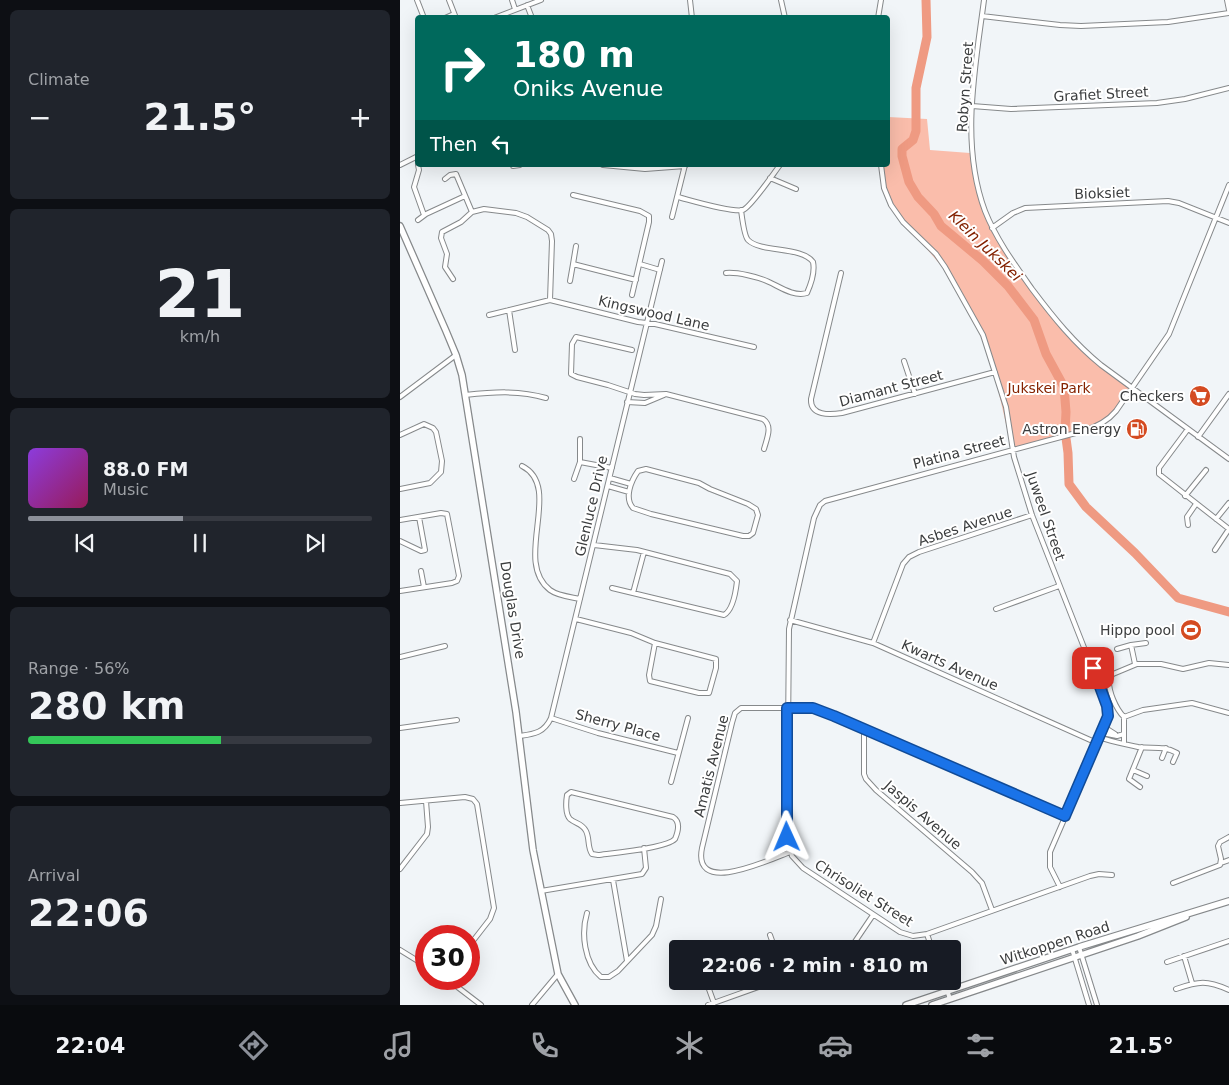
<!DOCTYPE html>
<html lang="en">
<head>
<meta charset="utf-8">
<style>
  body { margin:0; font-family:"DejaVu Sans",sans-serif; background:#20242c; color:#f1f3f6; height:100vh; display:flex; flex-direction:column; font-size:19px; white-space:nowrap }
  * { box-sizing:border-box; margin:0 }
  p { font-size:16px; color:#9ea1a6 }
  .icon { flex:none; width:28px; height:28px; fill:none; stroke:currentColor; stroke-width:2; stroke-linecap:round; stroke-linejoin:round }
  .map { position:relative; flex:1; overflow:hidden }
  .sheet { display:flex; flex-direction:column; gap:10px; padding:10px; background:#0d0f14; width:400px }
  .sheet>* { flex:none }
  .banner { position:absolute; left:15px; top:15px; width:475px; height:152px; border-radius:5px; box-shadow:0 5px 20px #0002; background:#00695c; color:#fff; overflow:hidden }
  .speed { position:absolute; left:15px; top:925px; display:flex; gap:10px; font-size:25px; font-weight:700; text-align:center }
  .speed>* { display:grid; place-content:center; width:65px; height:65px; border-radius:50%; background:#171b24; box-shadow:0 5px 20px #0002; line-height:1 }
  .speed .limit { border:8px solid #d22; background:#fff; color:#111 }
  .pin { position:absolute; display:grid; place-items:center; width:42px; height:42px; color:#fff; margin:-21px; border-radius:10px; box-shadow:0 2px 8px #0006 }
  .me { position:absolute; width:55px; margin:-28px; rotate:359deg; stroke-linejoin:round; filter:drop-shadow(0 0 4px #0008) }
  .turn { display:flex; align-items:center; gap:18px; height:105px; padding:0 15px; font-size:22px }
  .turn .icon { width:65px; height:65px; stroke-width:2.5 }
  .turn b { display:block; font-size:35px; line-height:42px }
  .then { display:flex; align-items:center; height:48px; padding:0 15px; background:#0003; gap:10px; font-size:19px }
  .big { font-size:38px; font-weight:700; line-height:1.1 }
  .sheet .card { flex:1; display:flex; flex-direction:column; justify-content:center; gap:8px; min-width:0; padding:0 18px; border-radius:8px; background:#20242c }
  .sheet .dial { align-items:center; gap:0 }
  .dial b { font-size:65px; line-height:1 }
  .song { display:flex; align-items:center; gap:15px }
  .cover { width:60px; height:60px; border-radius:8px; background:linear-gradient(135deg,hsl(270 70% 55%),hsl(330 70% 35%)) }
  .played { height:5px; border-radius:2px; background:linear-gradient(90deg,#8c9099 45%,#363941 45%) }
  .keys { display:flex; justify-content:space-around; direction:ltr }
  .heat { display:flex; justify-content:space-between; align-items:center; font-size:28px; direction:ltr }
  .charge { height:8px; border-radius:4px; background:linear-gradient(90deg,#34c759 56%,#363941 0) }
  .trip { position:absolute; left:269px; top:940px; width:292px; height:50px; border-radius:5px; background:#171b24; box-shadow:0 5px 20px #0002; font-weight:700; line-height:50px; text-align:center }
  .menu { display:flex; height:80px; justify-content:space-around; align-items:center; background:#090b0e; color:#9ea1a6 }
  .menu .icon { width:35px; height:35px }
  .menu .active { color:#8c9099 }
  .menu b { font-size:22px; color:#f1f3f6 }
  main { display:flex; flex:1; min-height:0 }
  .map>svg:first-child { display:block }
  .green { fill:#fabdab }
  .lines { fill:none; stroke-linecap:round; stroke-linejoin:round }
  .river { stroke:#ef9a82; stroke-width:9 }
  .street-casing { stroke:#86898b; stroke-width:6 }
  .secondary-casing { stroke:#86898b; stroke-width:8 }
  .street { stroke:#fff; stroke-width:4 }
  .secondary { stroke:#fff; stroke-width:5.5 }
  .route-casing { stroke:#114b97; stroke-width:12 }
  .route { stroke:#1a73e8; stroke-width:9 }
  .labels { text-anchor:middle; stroke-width:4; stroke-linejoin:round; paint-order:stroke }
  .street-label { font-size:14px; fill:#3b3d3e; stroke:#fff }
  .park-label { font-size:14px; fill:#852301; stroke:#fff }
  .poi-label { font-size:14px; fill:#3b3d3e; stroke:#fff; text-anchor:end }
  .water-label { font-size:15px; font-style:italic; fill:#832100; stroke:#fff }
</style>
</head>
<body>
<main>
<section class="sheet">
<div class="card"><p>Climate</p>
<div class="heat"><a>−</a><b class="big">21.5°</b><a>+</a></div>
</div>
<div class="card dial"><b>21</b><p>km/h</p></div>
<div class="card">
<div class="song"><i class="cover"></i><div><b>88.0 FM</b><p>Music</p></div></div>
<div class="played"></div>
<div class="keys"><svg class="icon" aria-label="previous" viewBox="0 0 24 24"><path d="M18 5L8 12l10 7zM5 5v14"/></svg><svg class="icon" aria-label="pause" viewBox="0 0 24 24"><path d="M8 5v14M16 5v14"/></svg><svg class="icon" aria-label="next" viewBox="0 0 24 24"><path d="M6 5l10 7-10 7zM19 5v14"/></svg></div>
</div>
<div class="card"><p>Range · 56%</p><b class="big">280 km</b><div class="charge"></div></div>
<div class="card"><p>Arrival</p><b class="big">22:06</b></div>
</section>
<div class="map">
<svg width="829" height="1005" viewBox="0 0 829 1005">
  <rect width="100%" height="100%" fill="#f1f5f8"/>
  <path class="green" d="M 488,117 L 527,119 L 530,150 L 570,153 L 575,184 L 583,210 L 602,247 L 625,283 L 664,333 L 695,363 L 731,390 L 716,412 L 703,424 L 612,450 L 594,372 L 578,327 L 555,282 L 503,221 L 483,187 L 481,165 L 488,165 Z"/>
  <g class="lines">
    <path class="river" d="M 526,0 L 527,37 L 516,88 L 516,131 L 513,140 L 502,149 L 502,156 L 509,182 L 518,197 L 534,214 L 541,226 L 583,261 L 608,286 L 634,320 L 646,354 L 664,387 L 666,412 L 665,431 L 668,453 L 669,484 L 686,507 L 735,553 L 778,598 L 829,612"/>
    <g class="street-casing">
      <path id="street" d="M 17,0 L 24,18
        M 49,0 L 56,18
        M 112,0 L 115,9
        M 290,0 L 292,18
        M 381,0 L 385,18
        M 584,0 C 575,69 560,144 585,211 C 596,239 615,265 632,289 C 653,317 674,343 701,365 L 829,459
        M 827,0 L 829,10
        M 127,5 L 132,18
        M 582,16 L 660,25 L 681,26 L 768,22 L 829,13
        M 45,18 L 54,14
        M 94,18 L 141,0
        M 478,18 L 481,0
        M 572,106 L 611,109 L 757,103 L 785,99 L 829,88
        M 0,165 L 18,156
        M 18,165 L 19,170 L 14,187 L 24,215
        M 203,165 L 245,169 L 285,166
        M 481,165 L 484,188 L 491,205 L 503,222 L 536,254 L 545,267 L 583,335 L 606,407 L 614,457 L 632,515 L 707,706 L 708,717 L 704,727 L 650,852 L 650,867 L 660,887
        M 113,166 L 120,165
        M 370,178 L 396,189
        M 45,179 L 50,175 L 56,174 L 72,212
        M 173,195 L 240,211 L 249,216 L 249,222 L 232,295
        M 278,197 C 290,200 332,213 343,210 C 351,207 373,174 380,165
        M 272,217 L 285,165
        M 18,220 L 26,214 L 65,196
        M 592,228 L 613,213 L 625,208 L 768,201 L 779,203 L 829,223
        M 173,264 L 176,246
        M 240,264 L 260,270
        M 326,273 C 337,272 359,277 369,282 C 380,287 394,297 407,293 C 411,284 415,271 413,262 C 402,246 361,253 348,240 C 344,236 342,217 341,210
        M 441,273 L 411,399 C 410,416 430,415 442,413 L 595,372
        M 53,279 L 45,267 L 47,254 L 41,238 L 42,232 L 61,222 L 72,212 L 84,209 L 116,213 L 127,217 L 148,230 L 151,234 L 152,241 L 150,300
        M 170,281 L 173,264 L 236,280
        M 109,310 L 115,350
        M 89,315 L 150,300 L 238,322 L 255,324 L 354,347
        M 232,350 L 176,337 L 172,344 L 171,374 L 177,377 L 208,385 L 235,394 L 244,395 L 266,394 L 363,419 C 373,426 367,438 364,449
        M 504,361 L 515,394
        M 65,395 C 93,392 119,390 146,398
        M 0,397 L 56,355
        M 227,402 L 245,403 L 264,395
        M 788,429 L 759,468 L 759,474 L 829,529
        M 0,435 L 24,424 L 33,428 L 36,432 L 42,461 L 41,472 L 30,483 L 0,489
        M 798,437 L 829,394
        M 180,462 L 212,468
        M 122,466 C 164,487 112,561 150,590 C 158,596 171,597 180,599
        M 246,469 L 299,483 L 310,489 L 348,504 L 356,509 L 358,515 L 353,533 L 349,536 L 343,536 L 251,514 L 233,508 C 224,498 231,481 238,471 Z
        M 210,478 L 231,484
        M 174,479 L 180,462 L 180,439
        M 208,486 L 229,492
        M 785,496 L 806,470
        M 816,519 L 829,503
        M 0,520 L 41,513 L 47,514 L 59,576 L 57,581 L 52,583 L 0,591
        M 788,525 L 787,517 L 796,504
        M 0,541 L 21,551 L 25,550 L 19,517
        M 194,545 L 237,550 L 330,574 L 337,581 C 336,590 333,610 324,615 L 212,588
        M 815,550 L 829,529
        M 21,571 L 24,587
        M 233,593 L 244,552
        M 596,609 L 659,586
        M 176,619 L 231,633 L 255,643 L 249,675 L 250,681 L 299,693 L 309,693 L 316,668 L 316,659 L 255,643
        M 390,620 L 473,643 L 697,743
        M 473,643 L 503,564 L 509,557 L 519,552 L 632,515
        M 731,645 L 735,664
        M 717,649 L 731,645 L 746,643
        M 0,657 L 45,646
        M 724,717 C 716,709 708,691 709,679 L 713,674 L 737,664 L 761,664 L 783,669 L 809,663 L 829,665
        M 724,717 L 743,710 L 792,703 L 829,713
        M 151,718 L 198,733 L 278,753
        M 704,727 L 715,734
        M 0,728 L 57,720
        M 464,728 L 464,774 L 466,779 L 476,790 L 572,872 L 582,883 L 592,910
        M 702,733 L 717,736 L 724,734
        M 120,736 C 134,734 144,733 151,718 L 262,261
        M 699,737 C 712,742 725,744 738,747 C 754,749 762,745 777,753 L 773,762
        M 724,743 L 724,717
        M 762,758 L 766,748
        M 733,770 L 747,776
        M 271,782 L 288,718
        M 740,787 L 729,779 L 742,747
        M 171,792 L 273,817 C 281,822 278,832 275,839 C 267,848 213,853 198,855 L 192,854 C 187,847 190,839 186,831 C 182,823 176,824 170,819 C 165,814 166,801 167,795 Z
        M 0,803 L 65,797 L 73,799 L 77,804 L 94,908 L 90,919 L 69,946
        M 390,852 C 371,859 292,897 302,848 L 332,723 L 335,713 L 341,708 L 406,708 L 422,711 L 464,728 L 665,816
        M 821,863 L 829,860
        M 0,869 L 27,834 L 28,827 L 26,801
        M 712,875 L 699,874 L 690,876 L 527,934 L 513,936 L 500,932 L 403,868 L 392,856 L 387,837 L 389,629 L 414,518 L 420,505 L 425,501 L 683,431 C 696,427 707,422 716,411 L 769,334 L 829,185
        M 213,880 L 227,961
        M 773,883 L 820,865 L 821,859 L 818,846 L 820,842 L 829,837
        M 141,891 L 242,874 L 246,868 L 244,848
        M 187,913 C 181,933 184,963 201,977 L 209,977 L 218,971 L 252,935 L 256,926 L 261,899
        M 527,934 L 532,949
        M 370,935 L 375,949
        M 301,946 L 301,949
        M 679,947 L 697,1005
        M 450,949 L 473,915
        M 672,949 L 689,1005
        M 0,950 L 26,966
        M 784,956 L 792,983
        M 767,962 L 829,941
        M 47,979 L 81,1005
        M 306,981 L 314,1003
        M 544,981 L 550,999
        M 776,989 C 799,981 807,980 829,990
        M 132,1005 L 158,974
        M 308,1005 L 375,981"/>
    </g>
    <g class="secondary-casing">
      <path id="secondary" d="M 0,226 L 46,331 L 56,355 L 62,375 L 116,712 L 133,850 L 158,974 L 175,1005
        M 506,1005 L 679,947 L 829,901
        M 532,1005 L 738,936 L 786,917"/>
    </g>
    <use href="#street" class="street"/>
    <use href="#secondary" class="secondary"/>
  </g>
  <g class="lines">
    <g class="route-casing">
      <path id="route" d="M 387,837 L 387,708 L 413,708 L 434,716 L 665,816 L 708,716 L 707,706 L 693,668"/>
    </g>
    <use href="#route" class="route"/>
  </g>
  <defs>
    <g id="supermarket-disc" transform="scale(1.125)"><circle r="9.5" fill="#d44b21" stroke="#fff"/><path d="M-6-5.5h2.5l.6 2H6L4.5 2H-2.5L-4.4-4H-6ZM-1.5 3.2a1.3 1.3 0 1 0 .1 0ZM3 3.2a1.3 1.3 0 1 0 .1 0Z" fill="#fff"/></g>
    <g id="fuel-disc" transform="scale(1.125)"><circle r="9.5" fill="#d44b21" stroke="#fff"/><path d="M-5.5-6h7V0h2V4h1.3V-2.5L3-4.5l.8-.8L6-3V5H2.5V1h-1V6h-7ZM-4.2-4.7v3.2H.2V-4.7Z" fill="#fff"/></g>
    <g id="stadium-disc" transform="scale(1.125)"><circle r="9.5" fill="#d44b21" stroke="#fff"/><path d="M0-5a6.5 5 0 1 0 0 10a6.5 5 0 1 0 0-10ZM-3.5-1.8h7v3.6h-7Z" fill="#fff"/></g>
  </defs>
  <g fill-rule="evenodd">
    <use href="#supermarket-disc" x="800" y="396"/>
    <use href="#fuel-disc" x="737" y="429"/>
    <use href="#stadium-disc" x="791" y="630"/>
  </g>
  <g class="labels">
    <g class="street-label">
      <text transform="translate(565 87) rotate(-86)" y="5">Robyn Street</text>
      <text transform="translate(701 94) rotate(-3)" y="5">Grafiet Street</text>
      <text transform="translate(702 193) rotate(-2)" y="5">Bioksiet</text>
      <text transform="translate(254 313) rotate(13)" y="5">Kingswood Lane</text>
      <text transform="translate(491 388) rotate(-15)" y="5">Diamant Street</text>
      <text transform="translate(559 452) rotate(-15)" y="5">Platina Street</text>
      <text transform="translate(191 506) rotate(-77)" y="5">Glenluce Drive</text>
      <text transform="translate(646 516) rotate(71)" y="5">Juweel Street</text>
      <text transform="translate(565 526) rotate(-18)" y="5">Asbes Avenue</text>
      <text transform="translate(113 610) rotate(81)" y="5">Douglas Drive</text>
      <text transform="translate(550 665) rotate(24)" y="5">Kwarts Avenue</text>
      <text transform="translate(218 725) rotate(15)" y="5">Sherry Place</text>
      <text transform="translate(311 766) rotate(-76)" y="5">Amatis Avenue</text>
      <text transform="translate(523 815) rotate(41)" y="5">Jaspis Avenue</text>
      <text transform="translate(464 893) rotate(32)" y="5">Chrisoliet Street</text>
      <text transform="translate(655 943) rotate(-18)" y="5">Witkoppen Road</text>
    </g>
    <g class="park-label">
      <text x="649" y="393">Jukskei Park</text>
    </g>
    <g class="poi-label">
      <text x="784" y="401">Checkers</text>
      <text x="721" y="434">Astron Energy</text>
      <text x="775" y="635">Hippo pool</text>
    </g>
    <g class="water-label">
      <text transform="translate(585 246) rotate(44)" y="5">Klein Jukskei</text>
    </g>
  </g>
</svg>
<div class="speed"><div class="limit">30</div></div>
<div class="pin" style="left:693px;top:668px;background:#d93025"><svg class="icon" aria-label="arrive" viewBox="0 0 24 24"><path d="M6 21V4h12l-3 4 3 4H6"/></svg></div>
<svg class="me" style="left:387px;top:837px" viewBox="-20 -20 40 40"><path d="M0-17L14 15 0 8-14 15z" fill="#1a73e8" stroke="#fff" stroke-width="4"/></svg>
<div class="trip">22:06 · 2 min · 810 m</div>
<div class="banner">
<div class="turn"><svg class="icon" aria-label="right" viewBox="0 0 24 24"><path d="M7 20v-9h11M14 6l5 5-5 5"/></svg><div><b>180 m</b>Oniks Avenue</div></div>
<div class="then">Then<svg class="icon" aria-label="left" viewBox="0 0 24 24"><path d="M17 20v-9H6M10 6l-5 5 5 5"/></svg></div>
</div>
</div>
</main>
<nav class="menu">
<b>22:04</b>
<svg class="icon active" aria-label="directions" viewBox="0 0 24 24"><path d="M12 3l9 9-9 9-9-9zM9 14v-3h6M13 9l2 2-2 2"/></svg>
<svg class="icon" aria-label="music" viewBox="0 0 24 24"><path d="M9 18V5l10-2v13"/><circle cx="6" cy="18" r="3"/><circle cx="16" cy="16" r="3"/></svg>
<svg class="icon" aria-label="phone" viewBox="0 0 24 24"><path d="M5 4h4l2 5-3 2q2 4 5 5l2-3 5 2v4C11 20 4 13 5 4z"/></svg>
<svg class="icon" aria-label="climate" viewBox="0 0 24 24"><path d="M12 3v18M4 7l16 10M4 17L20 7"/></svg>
<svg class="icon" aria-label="car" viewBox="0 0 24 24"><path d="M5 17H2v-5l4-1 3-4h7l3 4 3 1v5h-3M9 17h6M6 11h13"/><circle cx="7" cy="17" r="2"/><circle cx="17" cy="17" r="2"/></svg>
<svg class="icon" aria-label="filters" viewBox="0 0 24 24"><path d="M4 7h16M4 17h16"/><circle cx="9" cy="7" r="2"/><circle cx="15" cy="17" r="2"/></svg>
<b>21.5°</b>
</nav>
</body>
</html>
